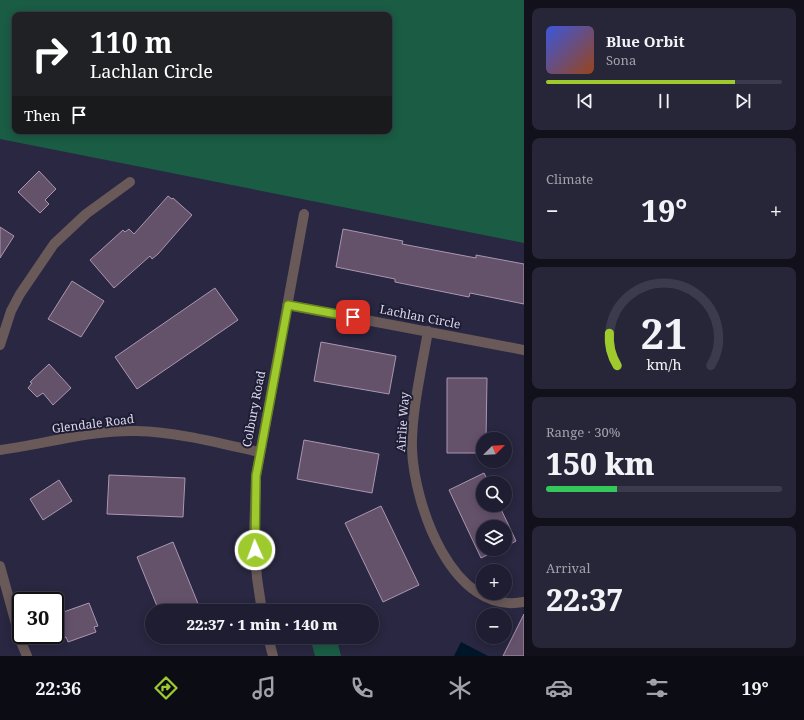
<!DOCTYPE html>
<html lang="en">
<head>
<meta charset="utf-8">
<style>
  body { margin:0; font-family:"Noto Serif",serif; background:#272639; color:#f1f3f6; height:100vh; display:flex; flex-direction:column; font-size:15px; white-space:nowrap }
  * { box-sizing:border-box; margin:0 }
  p { font-size:13px; color:#a1a2ab }
  .icon { flex:none; width:22px; height:22px; fill:none; stroke:currentColor; stroke-width:2; stroke-linecap:round; stroke-linejoin:round }
  .map { position:relative; flex:1; overflow:hidden }
  .sheet { display:flex; flex-direction:column; gap:8px; padding:8px; background:#11101b; width:280px }
  .sheet>* { flex:none }
  .top-card { position:absolute; left:12px; top:12px; width:380px; height:122px; border-radius:8px; box-shadow:0 2px 10px #0003,0 0 0 1px #3c3b4d; background:#202124; color:#fff; overflow:hidden }
  .needle { width:26px; rotate:66deg }
  .buttons { position:absolute; left:476px; top:432px; display:grid; gap:8px }
  .buttons a { display:grid; place-items:center; width:36px; height:36px; border-radius:50%; background:#1f1d31; box-shadow:0 2px 10px #0003,0 0 0 1px #3c3b4d; font-size:20px }
  .speed { position:absolute; left:12px; top:592px; display:flex; gap:8px; font-size:20px; font-weight:700; text-align:center }
  .speed>* { display:grid; place-content:center; width:52px; height:52px; border-radius:50%; background:#1f1d31; box-shadow:0 2px 10px #0003,0 0 0 1px #3c3b4d; line-height:1 }
  .speed .limit { border:2px solid #111; border-radius:6px; background:#fff; color:#111 }
  .pin { position:absolute; display:grid; place-items:center; width:34px; height:34px; color:#fff; margin:-17px; border-radius:8px; box-shadow:0 2px 6px #0006 }
  .me { position:absolute; width:44px; margin:-22px; rotate:358deg; stroke-linejoin:round; filter:drop-shadow(0 0 3px #0008) }
  .turn { display:flex; align-items:center; gap:14px; height:84px; padding:0 12px; font-size:18px }
  .turn .icon { width:52px; height:52px; stroke-width:2.5 }
  .turn b { display:block; font-size:28px; line-height:34px }
  .then { display:flex; align-items:center; height:38px; padding:0 12px; background:#0003; gap:8px; font-size:15px }
  .big { font-size:30px; font-weight:800; line-height:1.1 }
  .sheet .tile { flex:1; display:flex; flex-direction:column; justify-content:center; gap:6px; min-width:0; padding:0 14px; border-radius:8px; background:#272639 }
  .sheet .dial { align-items:center; gap:0 }
  .dial svg { height:104px; overflow:visible; fill:none; stroke:#3c3b4d; stroke-width:7; stroke-linecap:round; text-anchor:middle }
  .dial text { fill:#f1f3f6; stroke:none }
  .song { display:flex; align-items:center; gap:12px }
  .cover { width:48px; height:48px; border-radius:6px; background:linear-gradient(135deg,hsl(230 70% 55%),hsl(20 70% 35%)) }
  .played { height:4px; border-radius:2px; background:linear-gradient(90deg,#9eca2e 80%,#3c3b4d 80%) }
  .keys { display:flex; justify-content:space-around; direction:ltr }
  .heat { display:flex; justify-content:space-between; align-items:center; font-size:22px; direction:ltr }
  .charge { height:6px; border-radius:3px; background:linear-gradient(90deg,#34c759 30%,#3c3b4d 0) }
  .trip { position:absolute; left:145px; top:604px; width:234px; height:40px; border-radius:20px; background:#1f1d31; box-shadow:0 2px 10px #0003,0 0 0 1px #3c3b4d; font-weight:800; line-height:40px; text-align:center }
  .tab-bar { display:flex; height:64px; justify-content:space-around; align-items:center; background:#0c0c14; color:#a1a2ab }
  .tab-bar .icon { width:28px; height:28px }
  .tab-bar .active { color:#9eca2e }
  .tab-bar b { font-size:18px; color:#f1f3f6 }
  main { display:flex; flex:1; min-height:0 }
  .map>svg:first-child { display:block }
  .green { fill:#1a5c44; fill-rule:evenodd }
  .water { fill:#001527 }
  .building { fill:#64516a; stroke:#ab96b2 }
  .lines { fill:none; stroke-linecap:round; stroke-linejoin:round }
  .minor { stroke:#695959; stroke-width:10 }
  .route-casing { stroke:#67831e; stroke-width:10 }
  .route { stroke:#9eca2e; stroke-width:7 }
  .labels { text-anchor:middle; stroke-width:4; stroke-linejoin:round; paint-order:stroke }
  .street-label { font-size:12px; fill:#d8d8e9; stroke:#1f1d36 }
</style>
</head>
<body>
<main>
<div class="map">
<svg width="524" height="656" viewBox="0 0 524 656">
  <rect width="100%" height="100%" fill="#292741"/>
  <path class="green" d="M 0,0 L 524,0 L 524,243 L 0,139 ZM 15,15 L 389,15 L 389,131 L 15,131 Z
    M 310,637 L 336,637 L 341,656 L 315,656 Z"/>
  <path class="water" d="M 461,642 L 488,656 L 454,656 Z"/>
  <path class="building" d="M 39,171 L 56,189 L 45,200 L 49,204 L 40,213 L 18,192 Z
    M 168,196 L 172,199 L 173,198 L 192,215 L 158,254 L 152,259 L 150,256 L 114,288 L 90,260 L 123,230 L 125,232 L 129,229 L 134,234 Z
    M 0,227 L 14,236 L 0,258 Z
    M 343,229 L 403,241 L 402,244 L 476,258 L 476,255 L 524,264 L 524,304 L 470,293 L 469,297 L 395,282 L 395,279 L 336,267 Z
    M 72,281 L 104,301 L 81,337 L 48,319 Z
    M 215,288 L 238,320 L 137,389 L 115,357 Z
    M 321,342 L 396,356 L 389,394 L 314,381 Z
    M 49,364 L 71,388 L 53,405 L 43,393 L 37,397 L 28,388 L 32,383 L 30,382 Z
    M 447,378 L 487,378 L 486,439 L 483,439 L 483,453 L 447,453 Z
    M 304,440 L 379,454 L 372,493 L 297,479 Z
    M 484,473 L 489,483 L 483,483 L 483,505 L 499,505 L 516,541 L 505,547 L 505,527 L 483,527 L 483,549 L 500,549 L 481,558 L 449,490 Z
    M 109,475 L 185,478 L 183,517 L 107,514 Z
    M 59,480 L 72,501 L 43,520 L 30,499 Z
    M 381,506 L 419,585 L 383,602 L 345,523 Z
    M 173,542 L 201,611 L 159,611 L 137,557 Z
    M 89,603 L 98,626 L 94,627 L 96,632 L 68,642 L 66,637 L 64,638 L 55,615 Z
    M 524,614 L 524,656 L 503,656 Z"/>
  <g class="lines">
    <path class="minor" d="M 287,305 L 524,350
      M 428,331 C 422,366 411,414 412,449 C 414,504 452,616 524,602
      M 0,345 L 11,311 L 20,294 L 54,244 L 86,214 L 130,182
      M 0,450 C 45,444 90,430 136,431 C 178,432 219,443 259,452
      M 0,566 L 21,642 L 27,656
      M 262,611 L 257,578 L 254,536 L 256,476 L 304,214
      M 268,637 L 273,656"/>
  </g>
  <g class="lines">
    <g class="route-casing">
      <path id="route" d="M 255,550 L 256,476 L 288,305 L 353,317"/>
    </g>
    <use href="#route" class="route"/>
  </g>
  <g class="labels">
    <g class="street-label">
      <text transform="translate(420 317) rotate(11)" y="4">Lachlan Circle</text>
      <text transform="translate(254 409) rotate(-79)" y="4">Colbury Road</text>
      <text transform="translate(403 422) rotate(-86)" y="4">Airlie Way</text>
      <text transform="translate(93 424) rotate(-7)" y="4">Glendale Road</text>
    </g>
  </g>
</svg>
<div class="buttons">
<a><svg class="needle" viewBox="-14 -14 28 28"><path d="M0-13l5 13h-10z" fill="#e53935"/><path d="M0 13l5-13h-10z" fill="#a1a2ab"/></svg></a>
<a><svg class="icon" aria-label="search" viewBox="0 0 24 24"><circle cx="10" cy="10" r="6"/><path d="M15 15l6 6"/></svg></a>
<a><svg class="icon" aria-label="layers" viewBox="0 0 24 24"><path d="M12 4l9 5-9 5-9-5zM3 14l9 5 9-5"/></svg></a>
<a>+</a>
<a>−</a>
</div>
<div class="speed"><div class="limit">30</div></div>
<div class="pin" style="left:353px;top:317px;background:#d93025"><svg class="icon" aria-label="arrive" viewBox="0 0 24 24"><path d="M6 21V4h12l-3 4 3 4H6"/></svg></div>
<svg class="me" style="left:255px;top:550px" viewBox="-20 -20 40 40"><circle r="17" fill="#9eca2e" stroke="#fff" stroke-width="3"/><path d="M0-11L8 9 0 5-8 9z" fill="#fff"/></svg>
<div class="trip">22:37 · 1 min · 140 m</div>
<div class="top-card">
<div class="turn"><svg class="icon" aria-label="right" viewBox="0 0 24 24"><path d="M7 20v-9h11M14 6l5 5-5 5"/></svg><div><b>110 m</b>Lachlan Circle</div></div>
<div class="then">Then<svg class="icon" aria-label="arrive" viewBox="0 0 24 24"><path d="M6 21V4h12l-3 4 3 4H6"/></svg></div>
</div>
</div>
<section class="sheet">
<div class="tile">
<div class="song"><i class="cover"></i><div><b>Blue Orbit</b><p>Sona</p></div></div>
<div class="played"></div>
<div class="keys"><svg class="icon" aria-label="previous" viewBox="0 0 24 24"><path d="M18 5L8 12l10 7zM5 5v14"/></svg><svg class="icon" aria-label="pause" viewBox="0 0 24 24"><path d="M8 5v14M16 5v14"/></svg><svg class="icon" aria-label="next" viewBox="0 0 24 24"><path d="M6 5l10 7-10 7zM19 5v14"/></svg></div>
</div>
<div class="tile"><p>Climate</p>
<div class="heat"><a>−</a><b class="big">19°</b><a>+</a></div>
</div>
<div class="tile dial"><svg viewBox="0 0 100 80">
<path d="M14 69A42 42 0 1 1 86 69"/>
<path d="M14 69A42 42 0 0 1 8 44" stroke="#9eca2e"/>
<text x="50" y="56" font-size="32" font-weight="700">21</text>
<text x="50" y="72" font-size="11">km/h</text>
</svg></div>
<div class="tile"><p>Range · 30%</p><b class="big">150 km</b><div class="charge"></div></div>
<div class="tile"><p>Arrival</p><b class="big">22:37</b></div>
</section>
</main>
<nav class="tab-bar">
<b>22:36</b>
<svg class="icon active" aria-label="directions" viewBox="0 0 24 24"><path d="M12 3l9 9-9 9-9-9zM9 14v-3h6M13 9l2 2-2 2"/></svg>
<svg class="icon" aria-label="music" viewBox="0 0 24 24"><path d="M9 18V5l10-2v13"/><circle cx="6" cy="18" r="3"/><circle cx="16" cy="16" r="3"/></svg>
<svg class="icon" aria-label="phone" viewBox="0 0 24 24"><path d="M5 4h4l2 5-3 2q2 4 5 5l2-3 5 2v4C11 20 4 13 5 4z"/></svg>
<svg class="icon" aria-label="climate" viewBox="0 0 24 24"><path d="M12 3v18M4 7l16 10M4 17L20 7"/></svg>
<svg class="icon" aria-label="car" viewBox="0 0 24 24"><path d="M5 17H2v-5l4-1 3-4h7l3 4 3 1v5h-3M9 17h6M6 11h13"/><circle cx="7" cy="17" r="2"/><circle cx="17" cy="17" r="2"/></svg>
<svg class="icon" aria-label="filters" viewBox="0 0 24 24"><path d="M4 7h16M4 17h16"/><circle cx="9" cy="7" r="2"/><circle cx="15" cy="17" r="2"/></svg>
<b>19°</b>
</nav>
</body>
</html>
